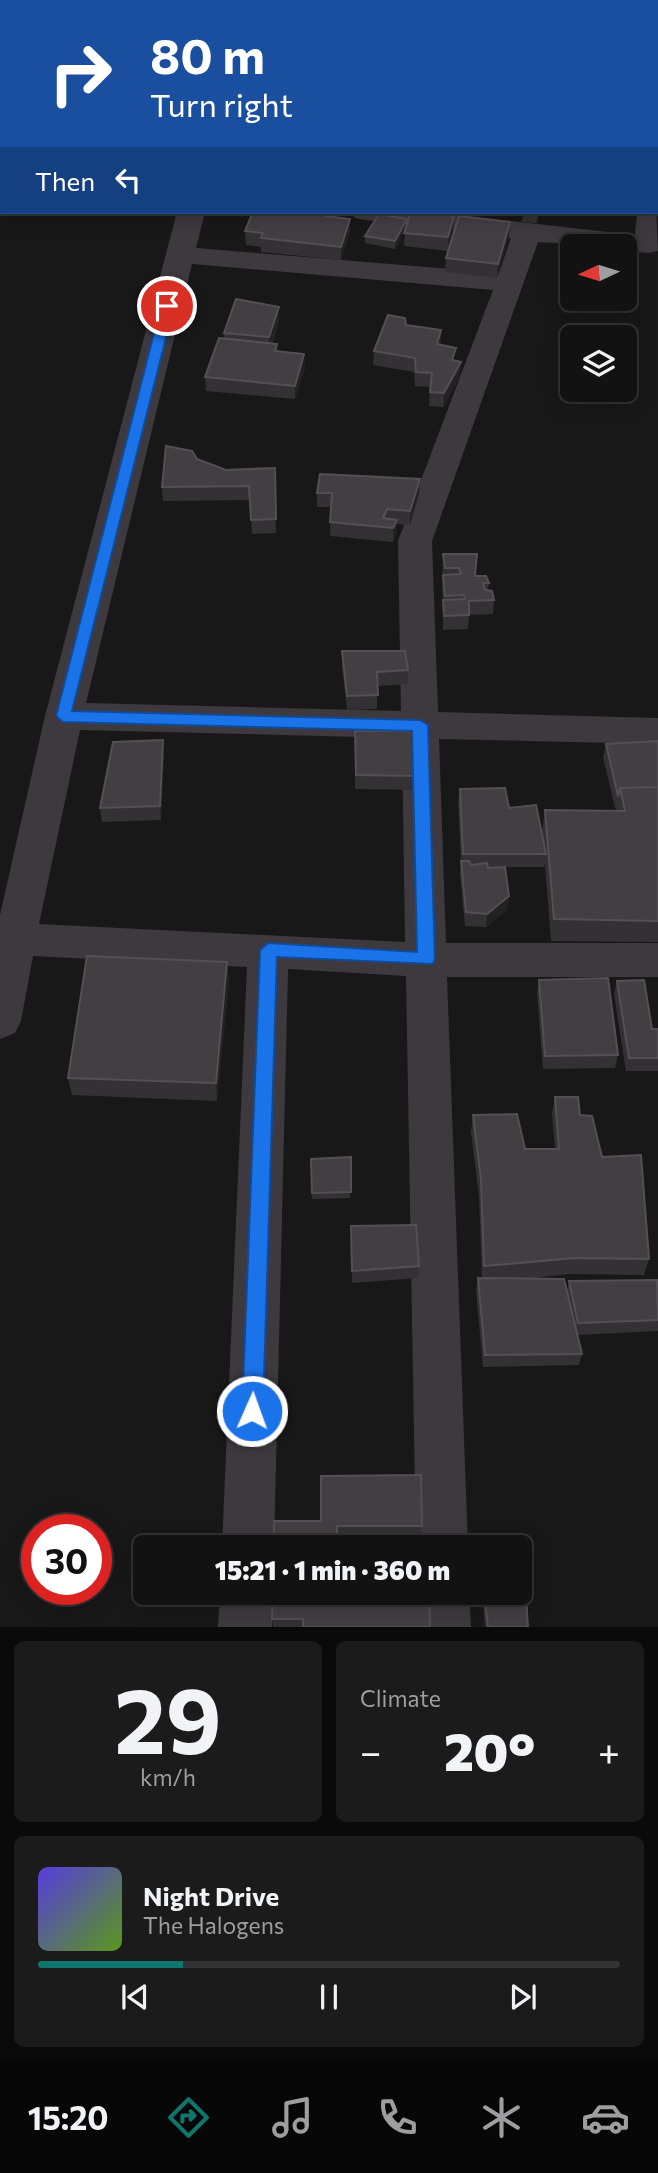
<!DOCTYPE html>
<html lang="en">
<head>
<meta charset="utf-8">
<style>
  body { margin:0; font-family:Commissioner,sans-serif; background:#1c1b1c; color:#f1f3f6; height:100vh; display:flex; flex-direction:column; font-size:26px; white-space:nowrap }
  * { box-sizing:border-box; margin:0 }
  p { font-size:23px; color:#9d9ea0 }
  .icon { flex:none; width:38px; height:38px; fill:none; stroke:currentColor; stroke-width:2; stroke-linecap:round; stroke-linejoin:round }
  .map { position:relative; height:1627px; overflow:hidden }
  .side { display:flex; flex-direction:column; gap:14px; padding:14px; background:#0a0a0a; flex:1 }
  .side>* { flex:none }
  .guide { position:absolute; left:0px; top:0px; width:658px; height:214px; box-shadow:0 4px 18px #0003,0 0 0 2px #323233; background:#1a4fa0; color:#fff; overflow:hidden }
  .needle { width:46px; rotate:266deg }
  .controls { position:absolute; left:560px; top:234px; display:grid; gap:14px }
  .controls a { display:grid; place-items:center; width:77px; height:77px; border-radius:10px; background:#131213; box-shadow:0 4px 18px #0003,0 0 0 2px #323233; font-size:35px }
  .speed { position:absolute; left:21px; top:1514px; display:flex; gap:14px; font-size:35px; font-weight:700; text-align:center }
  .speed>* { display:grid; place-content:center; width:91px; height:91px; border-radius:50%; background:#131213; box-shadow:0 4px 18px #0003,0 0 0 2px #323233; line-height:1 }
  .speed .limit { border:10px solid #d22; background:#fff; color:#111 }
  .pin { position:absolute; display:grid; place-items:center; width:60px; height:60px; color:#fff; margin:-30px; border:4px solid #fff; border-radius:50%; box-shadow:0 2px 7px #0007 }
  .me { position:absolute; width:77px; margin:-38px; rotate:2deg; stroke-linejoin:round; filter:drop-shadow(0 0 5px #0008) }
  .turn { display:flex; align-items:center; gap:24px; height:147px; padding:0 35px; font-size:32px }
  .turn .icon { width:91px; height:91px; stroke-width:2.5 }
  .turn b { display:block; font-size:49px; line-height:60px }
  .then { display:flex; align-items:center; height:66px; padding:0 35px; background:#0003; gap:14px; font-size:26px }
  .big { font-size:52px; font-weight:800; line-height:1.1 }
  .side .card { flex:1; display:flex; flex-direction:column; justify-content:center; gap:10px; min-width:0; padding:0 24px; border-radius:10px; background:#1c1b1c }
  .side .dial { align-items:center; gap:0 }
  .dial b { font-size:91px; line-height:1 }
  .song { display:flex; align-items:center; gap:21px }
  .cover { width:84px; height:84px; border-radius:10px; background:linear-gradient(135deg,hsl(250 70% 55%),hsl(90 70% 35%)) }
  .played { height:7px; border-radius:4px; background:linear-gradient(90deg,#0f766e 25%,#323233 25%) }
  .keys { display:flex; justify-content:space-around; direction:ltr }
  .heat { display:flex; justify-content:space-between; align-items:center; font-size:38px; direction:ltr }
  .side .tiles { flex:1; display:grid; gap:14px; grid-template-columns:1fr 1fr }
  .card:last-child { grid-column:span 2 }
  .trip { position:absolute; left:133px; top:1535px; width:399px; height:70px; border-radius:10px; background:#131213; box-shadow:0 4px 18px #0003,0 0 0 2px #323233; font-weight:800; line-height:70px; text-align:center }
  .tab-bar { display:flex; height:112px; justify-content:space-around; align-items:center; background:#080708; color:#9d9ea0 }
  .tab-bar .icon { width:49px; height:49px }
  .tab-bar .on { color:#0f766e }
  .tab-bar b { font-size:32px; color:#f1f3f6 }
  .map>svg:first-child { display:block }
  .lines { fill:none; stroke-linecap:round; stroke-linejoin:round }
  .minor { fill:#3e393e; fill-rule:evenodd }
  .wall { fill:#343134 }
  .shaded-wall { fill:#232223 }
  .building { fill:#423e42; stroke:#544f55; stroke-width:2 }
  .route { fill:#1a73e8; stroke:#114b97; stroke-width:2 }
</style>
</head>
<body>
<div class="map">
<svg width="658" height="1627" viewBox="0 0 658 1627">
  <rect width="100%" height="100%" fill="#191819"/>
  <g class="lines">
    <path class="minor" d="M 298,0 L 322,0 L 322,2 L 298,2 Z
      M 656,205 L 658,251 L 648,253 L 625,251 L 625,247 L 538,242 L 432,541 L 438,712 L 658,718 L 658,744 L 439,739 L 446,943 L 658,943 L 658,977 L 447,977 L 468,1547 L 416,1547 L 406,976 L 288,969 L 274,1547 L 222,1547 L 247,967 L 33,956 L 21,1021 L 15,1033 L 0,1039 L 0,915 L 45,716 L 177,212 L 205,212 L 196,248 L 499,273 L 511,238 L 365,220 L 355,218 L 351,212 L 430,212 L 635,235 L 637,212 L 656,212 ZM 192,264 L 493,290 L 398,541 L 401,711 L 86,703 ZM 80,730 L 402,738 L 405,942 L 39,924 Z
      M 220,1592 L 272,1592 L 272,1627 L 218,1627 Z
      M 417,1592 L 469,1592 L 471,1627 L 417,1627 Z"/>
  </g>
  <path class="wall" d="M 330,212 L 330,217 L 350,232 L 341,260 L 261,252 L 261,247 L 246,245 L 245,231 L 290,213 Z
    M 523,212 L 539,212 L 537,223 L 522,222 Z
    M 454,216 L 453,230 L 448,251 L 404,246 L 405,230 L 395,249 L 365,243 L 365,236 L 407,223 Z
    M 510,222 L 509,236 L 497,278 L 445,272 L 446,258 Z
    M 279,307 L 279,320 L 272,344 L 277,344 L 277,351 L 305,368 L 295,399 L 206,391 L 205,377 L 224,338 L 224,333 Z
    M 406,325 L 440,345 L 455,361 L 460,376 L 443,407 L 429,406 L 430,387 L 415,386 L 414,372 L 373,365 L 374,351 Z
    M 197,459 L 226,470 L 275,468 L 276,533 L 252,534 L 250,500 L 163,501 L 162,487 Z
    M 317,493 L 419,493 L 410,525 L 397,524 L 396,534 L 393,542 L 330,536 L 331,507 L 317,507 Z
    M 443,554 L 475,576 L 489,583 L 488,590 L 494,600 L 493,614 L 469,615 L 468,629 L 443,630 L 443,601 L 442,589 Z
    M 342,651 L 408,670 L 408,684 L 377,686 L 377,709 L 347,710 L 342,665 Z
    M 355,731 L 416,776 L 415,790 L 355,789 Z
    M 658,741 L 658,942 L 551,941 L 545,864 L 544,867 L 505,867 L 509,896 L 507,910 L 486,927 L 465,926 L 460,875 L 461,861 L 458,802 L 460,789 L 509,808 L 542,832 L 545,810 L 616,811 L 603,758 L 606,744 Z
    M 164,754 L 161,820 L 102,822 L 100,808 Z
    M 227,962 L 229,980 L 217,1101 L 72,1095 L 68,1078 Z
    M 539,980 L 618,1055 L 615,1068 L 543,1069 L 537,993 Z
    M 617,981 L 652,1029 L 658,1029 L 658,1071 L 626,1071 L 614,994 Z
    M 555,1097 L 580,1115 L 602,1157 L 649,1259 L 644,1275 L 571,1274 L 520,1279 L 567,1291 L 569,1281 L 658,1283 L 658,1331 L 577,1335 L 582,1354 L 579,1365 L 483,1367 L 476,1290 L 478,1278 L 482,1278 L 479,1196 L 471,1132 L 473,1115 L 525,1149 L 555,1149 L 552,1114 Z
    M 351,1157 L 350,1198 L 312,1199 L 311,1159 Z
    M 351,1226 L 419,1266 L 418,1278 L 352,1283 Z
    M 274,1521 L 422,1526 L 421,1540 L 337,1540 Z
    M 351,1592 L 429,1592 L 430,1627 L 273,1627 L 272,1619 L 338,1599 L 351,1599 Z
    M 482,1592 L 520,1592 L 528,1627 L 485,1627 Z"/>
  <path class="shaded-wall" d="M 454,216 L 453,230 L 448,251 L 448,237 Z
    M 350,219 L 350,232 L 341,260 L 341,247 Z
    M 407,219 L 407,226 L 395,249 L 395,241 Z
    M 510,222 L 509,236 L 497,278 L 498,264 Z
    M 279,307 L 279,320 L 269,350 L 269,337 Z
    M 441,330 L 441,344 L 436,358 L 437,344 Z
    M 304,354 L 305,368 L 295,399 L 295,386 Z
    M 461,362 L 460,376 L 443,407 L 444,393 Z
    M 420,479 L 419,493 L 410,525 L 410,511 Z
    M 397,520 L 396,534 L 393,542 L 393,528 Z
    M 163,740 L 164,754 L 161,820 L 160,806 Z
    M 509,896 L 507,910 L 486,927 L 487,914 Z
    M 227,962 L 229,980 L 217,1101 L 216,1083 Z"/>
  <path class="building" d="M 253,212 L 290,213 L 291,212 L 328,212 L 326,216 L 350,219 L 341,247 L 261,238 L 263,233 L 245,231 Z
    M 411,212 L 454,216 L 448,237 L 404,233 Z
    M 379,214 L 407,219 L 395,241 L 365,236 Z
    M 459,216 L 510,222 L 498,264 L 446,258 Z
    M 236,299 L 279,307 L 269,337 L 224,333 Z
    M 388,315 L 405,318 L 406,325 L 441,330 L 437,344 L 456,348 L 452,360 L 461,362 L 444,393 L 430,392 L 432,373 L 416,372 L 415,358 L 374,351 Z
    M 219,338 L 277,344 L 275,351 L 304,354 L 295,386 L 205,377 Z
    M 166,446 L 192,451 L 197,459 L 226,470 L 275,468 L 276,519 L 251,520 L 249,486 L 162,487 Z
    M 320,474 L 420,479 L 410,511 L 387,509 L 383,518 L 397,520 L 393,528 L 330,522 L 332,493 L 317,493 Z
    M 443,554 L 477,554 L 475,576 L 486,576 L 489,583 L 483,583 L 485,590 L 492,591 L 494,600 L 469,601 L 469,615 L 444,616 L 443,600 L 465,599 L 464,595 L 445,596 L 443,575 L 461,574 L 459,568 L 445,568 Z
    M 342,651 L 405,651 L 408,670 L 377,672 L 378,695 L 347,696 Z
    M 355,731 L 412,731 L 416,776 L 356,775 Z
    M 163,740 L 160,806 L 100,808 L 113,742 Z
    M 658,741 L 658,787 L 620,788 L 618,796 L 606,744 Z
    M 658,787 L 658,921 L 554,919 L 545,810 L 625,811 L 620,788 Z
    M 505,788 L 509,808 L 536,805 L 546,854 L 463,854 L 460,789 Z
    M 461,861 L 469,861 L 471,865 L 487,863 L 488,868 L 505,867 L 509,896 L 487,914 L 466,912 Z
    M 87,956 L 227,962 L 216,1083 L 68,1078 Z
    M 608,978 L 618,1055 L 545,1056 L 539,980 Z
    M 644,980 L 652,1029 L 658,1029 L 658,1058 L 629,1058 L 617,981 Z
    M 555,1097 L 578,1097 L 580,1115 L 592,1116 L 602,1157 L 641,1155 L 649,1259 L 575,1258 L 484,1266 L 481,1179 L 473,1115 L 517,1114 L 525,1149 L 559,1149 Z
    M 351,1157 L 351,1192 L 312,1193 L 311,1159 Z
    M 416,1225 L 419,1266 L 352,1271 L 351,1226 Z
    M 478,1278 L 564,1279 L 582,1354 L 485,1355 Z
    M 657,1280 L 658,1320 L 578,1323 L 569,1281 Z
    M 421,1475 L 422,1526 L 337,1526 L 337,1547 L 273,1547 L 274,1521 L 321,1521 L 321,1476 Z
    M 520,1553 L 523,1553 L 528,1627 L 488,1627 L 484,1592 L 520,1592 Z
    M 273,1592 L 338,1592 L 338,1599 L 352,1599 L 352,1592 L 429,1592 L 430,1627 L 303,1627 L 303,1619 L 272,1619 Z"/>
  <path class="route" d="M 167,302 L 174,306 L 72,711 L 420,720 L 428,725 L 435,960 L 432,964 L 277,957 L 263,1411 L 260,1418 L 252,1421 L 245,1418 L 242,1411 L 260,950 L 268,943 L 417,952 L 412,731 L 63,722 L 56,716 L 161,306 Z"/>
</svg>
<div class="controls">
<a><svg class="needle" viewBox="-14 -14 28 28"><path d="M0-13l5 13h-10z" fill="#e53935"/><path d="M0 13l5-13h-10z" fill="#9d9ea0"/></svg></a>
<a><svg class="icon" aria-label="layers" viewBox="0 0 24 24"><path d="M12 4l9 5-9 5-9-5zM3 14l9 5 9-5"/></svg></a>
</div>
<div class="speed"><div class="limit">30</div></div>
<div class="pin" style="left:167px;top:306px;background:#d93025"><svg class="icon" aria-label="arrive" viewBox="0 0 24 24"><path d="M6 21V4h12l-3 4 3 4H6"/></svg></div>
<svg class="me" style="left:252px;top:1411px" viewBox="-20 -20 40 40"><circle r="17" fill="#1a73e8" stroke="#fff" stroke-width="3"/><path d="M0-11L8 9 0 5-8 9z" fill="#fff"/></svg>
<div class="trip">15:21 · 1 min · 360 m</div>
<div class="guide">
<div class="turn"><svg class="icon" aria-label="right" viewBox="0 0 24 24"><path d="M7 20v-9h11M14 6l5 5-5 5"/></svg><div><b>80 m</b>Turn right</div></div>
<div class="then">Then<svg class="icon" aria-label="left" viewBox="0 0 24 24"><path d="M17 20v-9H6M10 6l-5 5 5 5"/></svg></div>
</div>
</div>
<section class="side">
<div class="tiles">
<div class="card dial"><b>29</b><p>km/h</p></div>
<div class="card"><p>Climate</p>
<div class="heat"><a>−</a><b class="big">20°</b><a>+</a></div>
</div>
<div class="card">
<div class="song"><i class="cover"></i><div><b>Night Drive</b><p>The Halogens</p></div></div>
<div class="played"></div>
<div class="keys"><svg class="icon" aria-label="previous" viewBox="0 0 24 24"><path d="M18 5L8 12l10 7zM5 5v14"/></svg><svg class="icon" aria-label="pause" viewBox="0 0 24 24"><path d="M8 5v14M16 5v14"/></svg><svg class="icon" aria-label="next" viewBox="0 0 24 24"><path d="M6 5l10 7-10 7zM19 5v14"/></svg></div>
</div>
</div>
</section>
<nav class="tab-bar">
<b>15:20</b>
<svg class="icon on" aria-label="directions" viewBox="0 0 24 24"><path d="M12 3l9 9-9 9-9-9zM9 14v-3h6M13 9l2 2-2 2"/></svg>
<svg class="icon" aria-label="music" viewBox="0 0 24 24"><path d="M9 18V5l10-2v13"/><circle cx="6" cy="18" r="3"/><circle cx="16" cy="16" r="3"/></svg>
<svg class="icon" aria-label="phone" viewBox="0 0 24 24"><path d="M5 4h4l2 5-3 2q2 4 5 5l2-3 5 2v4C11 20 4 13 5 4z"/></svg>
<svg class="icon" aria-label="climate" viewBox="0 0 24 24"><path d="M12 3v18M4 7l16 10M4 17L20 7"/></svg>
<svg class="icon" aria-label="car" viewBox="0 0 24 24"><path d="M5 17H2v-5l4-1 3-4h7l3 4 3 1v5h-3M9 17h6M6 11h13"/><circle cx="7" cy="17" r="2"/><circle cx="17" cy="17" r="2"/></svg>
</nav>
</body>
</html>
